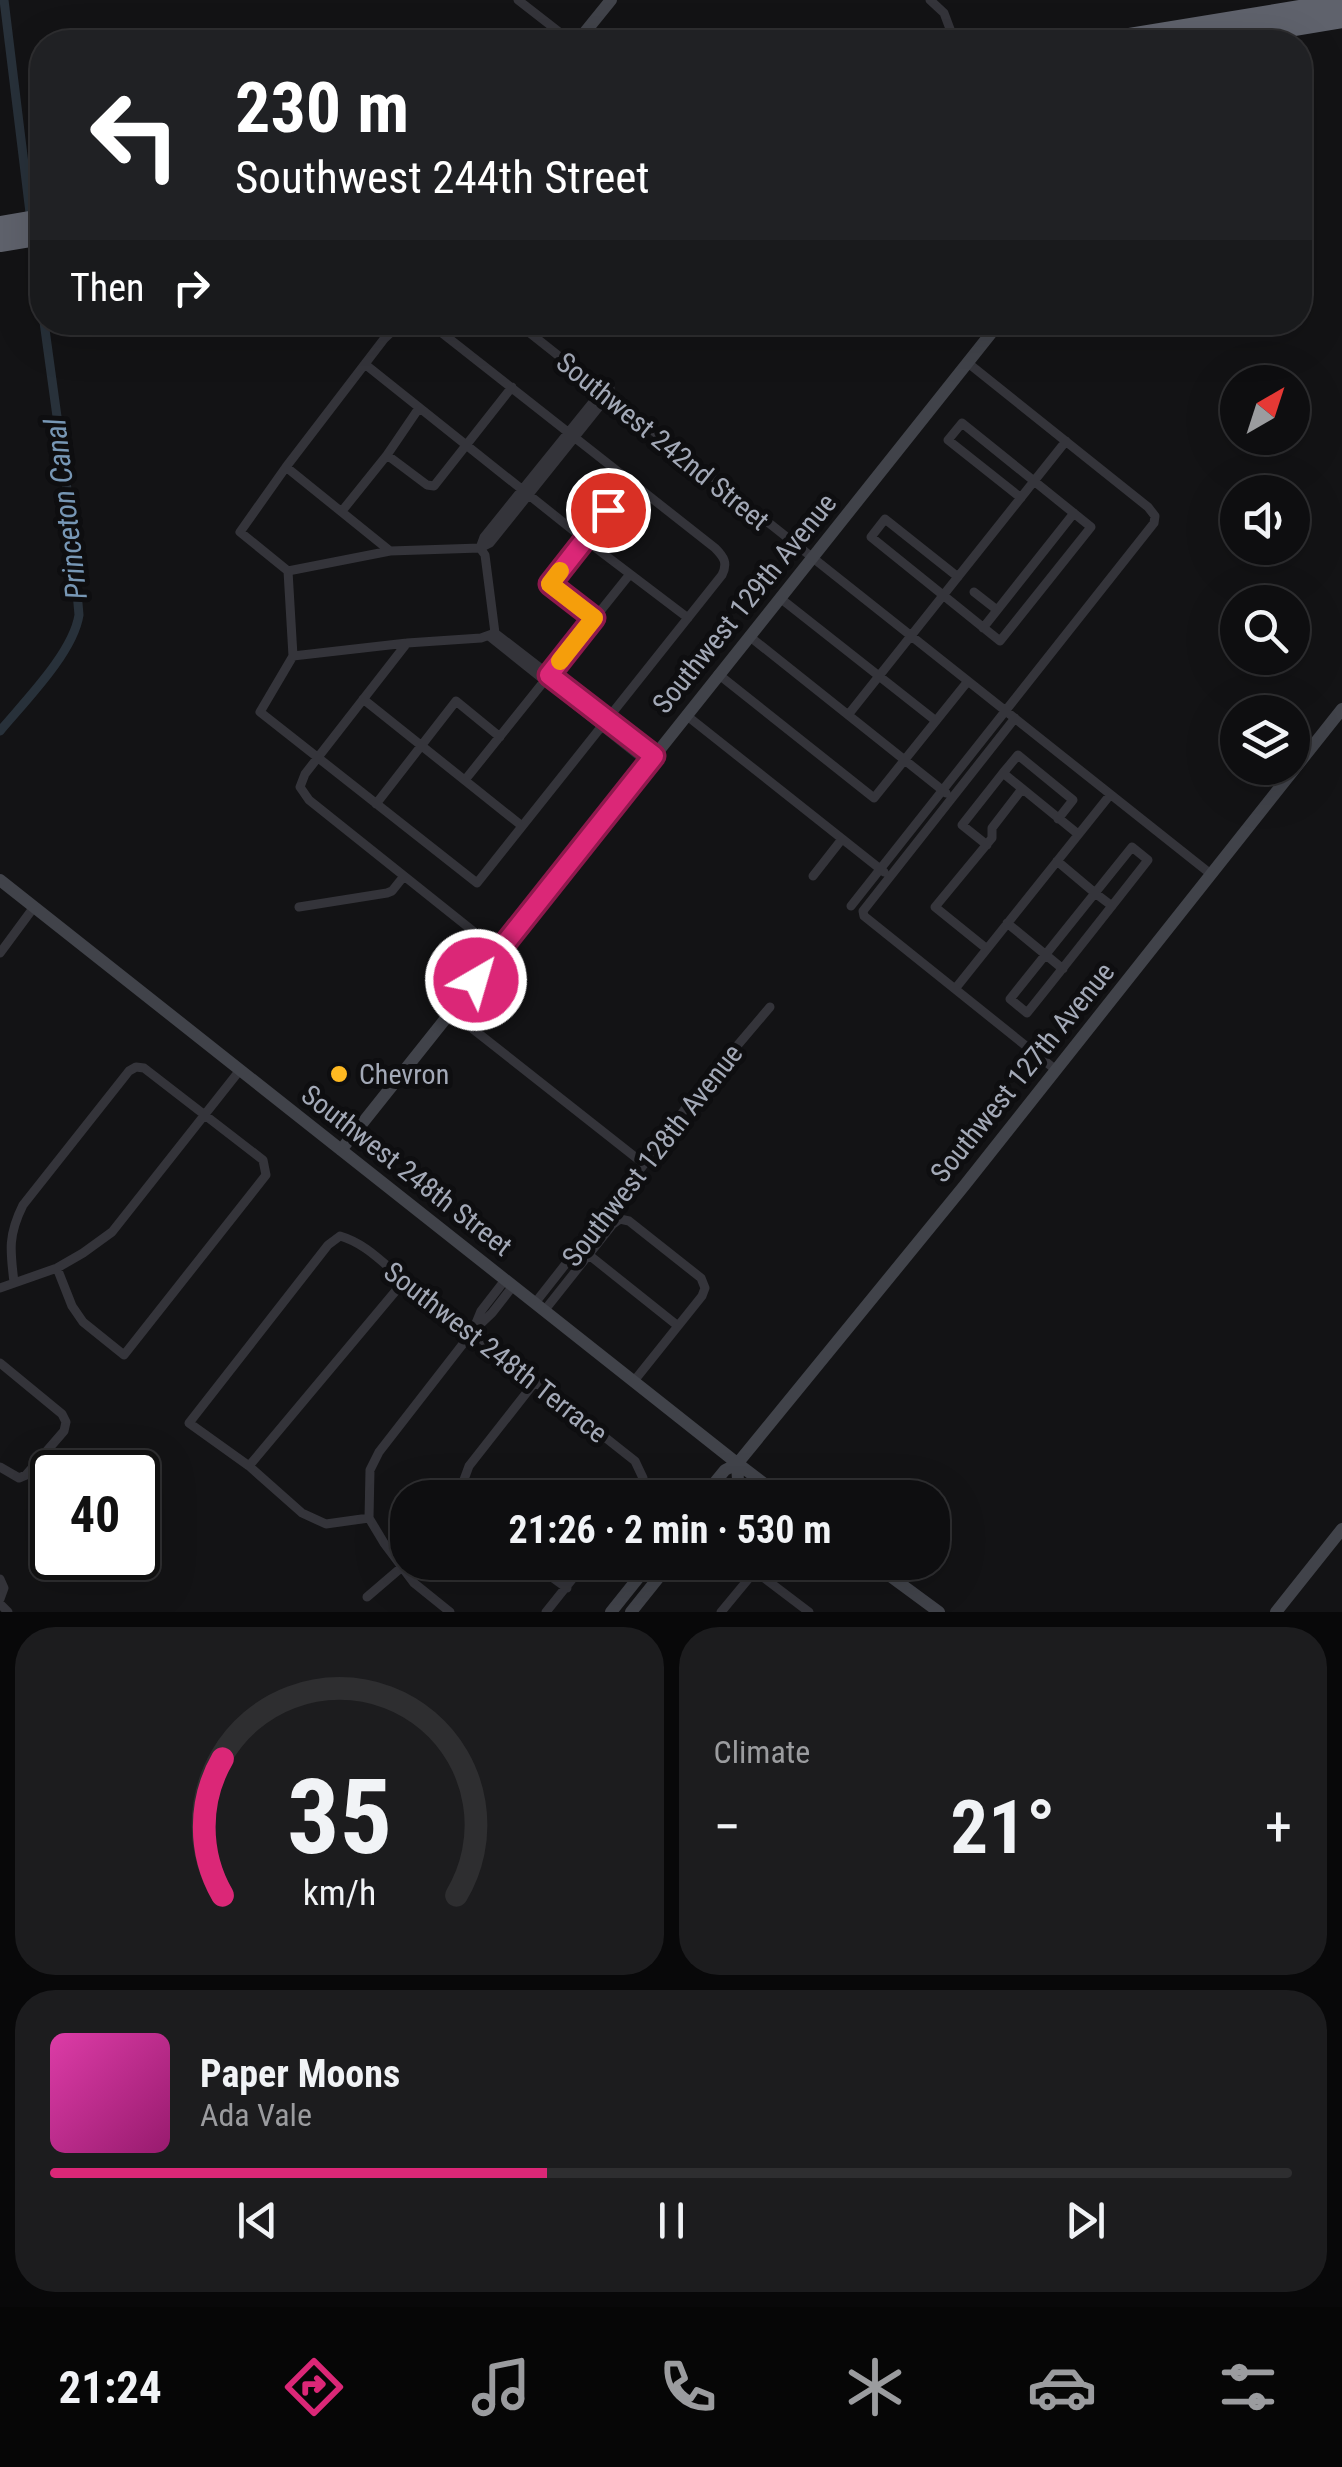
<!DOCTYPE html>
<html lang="en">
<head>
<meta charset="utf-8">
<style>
  body { margin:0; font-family:"Roboto Condensed",sans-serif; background:#1c1c1e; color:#f1f3f6; height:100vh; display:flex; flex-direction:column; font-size:38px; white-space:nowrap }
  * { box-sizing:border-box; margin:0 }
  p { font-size:32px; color:#9b9c9f }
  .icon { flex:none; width:55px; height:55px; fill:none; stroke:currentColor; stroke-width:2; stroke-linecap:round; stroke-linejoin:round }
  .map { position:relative; height:1612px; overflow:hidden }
  .panel { display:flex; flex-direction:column; gap:15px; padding:15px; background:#080809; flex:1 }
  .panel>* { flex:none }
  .hud { position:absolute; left:30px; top:30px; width:1282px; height:305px; border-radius:40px; box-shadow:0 10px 40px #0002,0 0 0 2px #2e2e30; background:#202124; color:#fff; overflow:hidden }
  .needle { width:65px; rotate:39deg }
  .buttons { position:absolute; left:1220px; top:365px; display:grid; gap:20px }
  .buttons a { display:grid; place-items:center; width:90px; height:90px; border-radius:50%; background:#0e0e10; box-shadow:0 10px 40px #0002,0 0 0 2px #2e2e30; font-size:50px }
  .speed { position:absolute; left:30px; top:1450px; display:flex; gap:20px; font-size:50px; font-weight:700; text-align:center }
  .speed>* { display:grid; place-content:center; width:130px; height:130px; border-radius:50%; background:#0e0e10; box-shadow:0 10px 40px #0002,0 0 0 2px #2e2e30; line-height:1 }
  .speed .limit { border:5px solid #111; border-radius:15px; background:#fff; color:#111 }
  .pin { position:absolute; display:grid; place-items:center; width:85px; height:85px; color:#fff; margin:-42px; border:5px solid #fff; border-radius:50%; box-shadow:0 2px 10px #0007 }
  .me { position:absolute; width:110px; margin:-55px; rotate:38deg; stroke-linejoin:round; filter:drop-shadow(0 0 8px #0008) }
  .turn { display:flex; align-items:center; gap:35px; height:210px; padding:0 40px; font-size:45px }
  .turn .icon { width:130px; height:130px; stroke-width:2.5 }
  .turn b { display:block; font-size:70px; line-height:85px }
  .then { display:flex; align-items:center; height:95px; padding:0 40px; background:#0003; gap:20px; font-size:38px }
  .big { font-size:75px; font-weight:700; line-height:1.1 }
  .panel .card { flex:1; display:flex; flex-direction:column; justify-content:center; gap:15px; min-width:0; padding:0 35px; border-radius:40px; background:#1c1c1e }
  .panel .dial { align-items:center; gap:0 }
  .dial svg { height:260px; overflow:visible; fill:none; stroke:#2e2e30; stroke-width:7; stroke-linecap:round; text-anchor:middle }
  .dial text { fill:#f1f3f6; stroke:none }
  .song { display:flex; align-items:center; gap:30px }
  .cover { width:120px; height:120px; border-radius:15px; background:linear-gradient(135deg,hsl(320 70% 55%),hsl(320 70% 35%)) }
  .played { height:10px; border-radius:5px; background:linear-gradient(90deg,#db2777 40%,#2e2e30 40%) }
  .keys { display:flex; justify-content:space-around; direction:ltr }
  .heat { display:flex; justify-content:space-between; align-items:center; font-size:55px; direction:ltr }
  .panel .tiles { flex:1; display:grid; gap:15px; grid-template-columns:1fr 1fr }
  .card:last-child { grid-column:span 2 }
  .trip { position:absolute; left:390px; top:1480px; width:560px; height:100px; border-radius:40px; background:#0e0e10; box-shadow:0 10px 40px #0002,0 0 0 2px #2e2e30; font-weight:700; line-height:100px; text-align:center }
  .menu { display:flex; height:160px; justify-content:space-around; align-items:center; background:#060606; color:#9b9c9f }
  .menu .icon { width:70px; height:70px }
  .menu .selected { color:#db2777 }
  .menu b { font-size:45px; color:#f1f3f6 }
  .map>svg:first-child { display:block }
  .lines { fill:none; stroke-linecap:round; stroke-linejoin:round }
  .canal { stroke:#28313a; stroke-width:9 }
  .street { stroke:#34343a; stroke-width:9 }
  .secondary { stroke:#41434a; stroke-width:12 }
  .highway { stroke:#5f626c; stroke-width:18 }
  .route-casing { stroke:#8e194d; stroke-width:25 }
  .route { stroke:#db2777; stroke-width:18 }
  .slow { stroke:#f59e0b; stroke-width:18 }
  .poi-dot { fill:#ffb921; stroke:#0e0e10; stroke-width:4 }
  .labels { text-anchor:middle; stroke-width:10; stroke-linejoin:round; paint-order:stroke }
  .street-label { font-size:28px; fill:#a3a9b7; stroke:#0e0e10 }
  .poi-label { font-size:28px; fill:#a3a9b7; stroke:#0e0e10; text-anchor:start }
  .water-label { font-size:30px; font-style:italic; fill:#7797b5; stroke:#0e0e10 }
</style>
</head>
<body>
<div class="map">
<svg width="1342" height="1612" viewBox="0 0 1342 1612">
  <rect width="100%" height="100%" fill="#131315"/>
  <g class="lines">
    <path class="canal" d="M 4,0 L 31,221
      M 33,236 L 42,308
      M 0,731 C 25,701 73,653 79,615 L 70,511 L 44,322"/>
    <path class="street" d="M 518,0 L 572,42
      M 930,0 L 944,13 L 953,37
      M 428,322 L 715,548 C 724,557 728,563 722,575 L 477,883 L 260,712 L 293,656 L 407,643 L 481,638 L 495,633
      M 516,322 L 1212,875
      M 366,365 L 584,539 L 688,618
      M 387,455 L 427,485 L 434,486 L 512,387
      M 286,467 L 390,551
      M 342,511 L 387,455 L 419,408
      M 480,548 L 485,555 L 495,633 L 654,756
      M 480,548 L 490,543 L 607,397 L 610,388
      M 480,548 L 484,537 L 601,392 L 605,390
      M 288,571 L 390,551 L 480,548
      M 958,577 L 885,519 L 871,537 L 1000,641 L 1091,527 L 962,423 L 948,440 L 1021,498
      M 974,592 L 997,610
      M 780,598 L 936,721
      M 594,618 L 550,584 L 631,481
      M 983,628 L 1074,513
      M 489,636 L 648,763
      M 749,636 L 946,793
      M 407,643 L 305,774 L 300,787 L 309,800 L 498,951
      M 293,656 L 288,571 L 240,532 L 286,467 L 384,339 L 402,322
      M 718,674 L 874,798 L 968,681
      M 363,699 L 522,826
      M 686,715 L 884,872
      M 848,715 L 1066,441
      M 465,780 L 630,574
      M 376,804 L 456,701 L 500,737
      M 1058,819 L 1073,800 L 1018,755 L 1003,773 L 1078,834
      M 987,845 L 962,825 L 1003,773
      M 1057,861 L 1095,893 L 1132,847 L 1148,860 C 1108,911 1068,962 1027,1013 L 1010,999 L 1095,893 L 1112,906
      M 813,876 L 842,839
      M 851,906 L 1154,523 L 1155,516 L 1148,507 L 968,363
      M 299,907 L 387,893 L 392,891 L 404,876
      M 1007,923 L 1063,969
      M 987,949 L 935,907 L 992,838 L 992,828 L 1022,789
      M 0,953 L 34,907
      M 955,989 L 864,916 L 863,911 L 1015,718
      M 450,1011 L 644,1164
      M 1056,1070 L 955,989 L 1110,795
      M 589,1255 L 678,1326
      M 14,1282 C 10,1250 8,1235 23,1205 L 129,1071 L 136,1067 L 144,1068 L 263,1160 L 266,1175 L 124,1355 L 83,1322 L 72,1306 L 57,1268
      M 0,1288 L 57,1268 L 83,1253 L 112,1232 L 240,1070
      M 535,1303 L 660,1144 L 692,1099 L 770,1007
      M 544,1311 L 613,1224 L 620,1219 L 629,1221 L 701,1278 L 705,1288 L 702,1296 L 634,1381
      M 474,1328 L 481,1311 L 505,1280
      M 0,1363 L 62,1414 L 66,1422 L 64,1431 L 26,1475 L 19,1478 L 0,1467
      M 249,1466 L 404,1281
      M 463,1498 L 462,1485 L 469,1466 L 535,1382
      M 523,1498 L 530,1487
      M 369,1518 L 326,1524 L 302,1513 L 249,1466 L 189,1423 L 328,1245 L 340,1236 C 368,1244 386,1267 409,1284 C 486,1341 560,1402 635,1461 L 643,1478 L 634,1498
      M 531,1562 L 567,1588
      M 0,1579 L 4,1588 L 0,1599
      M 367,1597 L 402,1567
      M 0,1604 L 8,1612
      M 450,1612 L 414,1583 L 384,1543 L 369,1518 L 370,1470 L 379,1452 L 473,1331 L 492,1313 L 513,1286
      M 546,1612 L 586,1562
      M 721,1612 L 755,1571 L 809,1612"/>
    <path class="secondary" d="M 577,42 L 611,0
      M 0,880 L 733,1460 L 783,1498
      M 341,1150 L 1000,322
      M 702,1498 L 725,1470 L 737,1464 L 964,1186 L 1342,709
      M 724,1498 L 738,1480 L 737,1464
      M 871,1562 L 939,1612
      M 611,1612 L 651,1562
      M 631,1612 L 671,1562
      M 1276,1612 L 1342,1529"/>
    <path class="highway" d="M 1099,42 L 1342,2
      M 1205,42 L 1342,19
      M 0,225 L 42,218
      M 0,243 L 42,236"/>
  </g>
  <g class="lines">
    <g class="route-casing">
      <path id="route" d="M 476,980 L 654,756 L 549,675 L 594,618 L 550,584 L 608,510"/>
    </g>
    <use href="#route" class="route"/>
    <path class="slow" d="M 560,571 L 550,584 L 594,618 L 560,661"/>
  </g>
  <circle class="poi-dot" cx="339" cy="1074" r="10"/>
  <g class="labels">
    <g class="street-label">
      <text transform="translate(663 441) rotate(39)" y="10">Southwest 242nd Street</text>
      <text transform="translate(744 603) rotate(-51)" y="10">Southwest 129th Avenue</text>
      <text transform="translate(1022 1072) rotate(-51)" y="10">Southwest 127th Avenue</text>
      <text transform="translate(652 1155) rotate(-52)" y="10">Southwest 128th Avenue</text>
      <text transform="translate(407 1170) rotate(38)" y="10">Southwest 248th Street</text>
      <text transform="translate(496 1352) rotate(38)" y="10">Southwest 248th Terrace</text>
    </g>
    <g class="poi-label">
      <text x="359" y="1084">Chevron</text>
    </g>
    <g class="water-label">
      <text transform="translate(66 509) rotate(-97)" y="10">Princeton Canal</text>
    </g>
  </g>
</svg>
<div class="buttons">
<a><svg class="needle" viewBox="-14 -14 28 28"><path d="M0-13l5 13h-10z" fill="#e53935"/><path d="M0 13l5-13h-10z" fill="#9b9c9f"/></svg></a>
<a><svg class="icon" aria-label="sound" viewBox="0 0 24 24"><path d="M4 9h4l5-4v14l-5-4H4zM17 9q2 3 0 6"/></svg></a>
<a><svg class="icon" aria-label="search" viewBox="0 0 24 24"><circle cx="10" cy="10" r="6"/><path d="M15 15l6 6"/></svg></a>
<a><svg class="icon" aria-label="layers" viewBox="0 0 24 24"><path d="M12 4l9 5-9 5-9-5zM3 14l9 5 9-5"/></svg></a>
</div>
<div class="speed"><div class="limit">40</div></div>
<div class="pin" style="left:608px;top:510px;background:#d93025"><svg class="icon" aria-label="arrive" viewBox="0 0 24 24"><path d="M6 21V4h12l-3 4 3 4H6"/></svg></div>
<svg class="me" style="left:476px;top:980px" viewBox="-20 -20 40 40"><circle r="17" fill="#db2777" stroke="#fff" stroke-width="3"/><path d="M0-11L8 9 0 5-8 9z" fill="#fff"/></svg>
<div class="trip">21:26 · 2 min · 530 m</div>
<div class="hud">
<div class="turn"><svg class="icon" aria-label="left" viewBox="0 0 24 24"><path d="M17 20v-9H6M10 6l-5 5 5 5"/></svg><div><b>230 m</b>Southwest 244th Street</div></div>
<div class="then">Then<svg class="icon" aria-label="right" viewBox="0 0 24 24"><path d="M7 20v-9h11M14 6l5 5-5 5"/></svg></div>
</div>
</div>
<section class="panel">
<div class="tiles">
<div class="card dial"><svg viewBox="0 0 100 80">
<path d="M14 69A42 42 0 1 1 86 69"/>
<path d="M14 69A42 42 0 0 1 14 27" stroke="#db2777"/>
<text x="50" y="56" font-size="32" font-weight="700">35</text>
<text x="50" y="72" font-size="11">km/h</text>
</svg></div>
<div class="card"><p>Climate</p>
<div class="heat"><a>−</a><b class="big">21°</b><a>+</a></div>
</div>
<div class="card">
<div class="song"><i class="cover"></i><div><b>Paper Moons</b><p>Ada Vale</p></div></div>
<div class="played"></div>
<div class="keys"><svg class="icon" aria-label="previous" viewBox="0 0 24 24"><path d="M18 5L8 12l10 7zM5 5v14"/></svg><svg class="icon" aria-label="pause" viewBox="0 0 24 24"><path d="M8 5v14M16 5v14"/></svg><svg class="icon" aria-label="next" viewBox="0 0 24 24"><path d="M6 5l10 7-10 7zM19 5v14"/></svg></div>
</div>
</div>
</section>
<nav class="menu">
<b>21:24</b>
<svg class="icon selected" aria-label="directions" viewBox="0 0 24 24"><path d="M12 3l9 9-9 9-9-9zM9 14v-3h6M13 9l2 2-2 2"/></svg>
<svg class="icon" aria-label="music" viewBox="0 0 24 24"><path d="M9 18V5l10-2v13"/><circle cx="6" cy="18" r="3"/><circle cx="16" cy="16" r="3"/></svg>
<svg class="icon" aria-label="phone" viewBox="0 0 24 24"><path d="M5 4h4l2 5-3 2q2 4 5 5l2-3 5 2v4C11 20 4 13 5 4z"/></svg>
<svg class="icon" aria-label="climate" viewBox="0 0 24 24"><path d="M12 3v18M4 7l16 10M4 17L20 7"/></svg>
<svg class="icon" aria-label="car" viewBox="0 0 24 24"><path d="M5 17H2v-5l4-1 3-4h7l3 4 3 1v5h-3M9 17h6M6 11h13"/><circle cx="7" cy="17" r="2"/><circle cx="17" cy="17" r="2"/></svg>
<svg class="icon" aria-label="filters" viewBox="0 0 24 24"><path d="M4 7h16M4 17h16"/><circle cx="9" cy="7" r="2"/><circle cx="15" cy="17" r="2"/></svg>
</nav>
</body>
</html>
